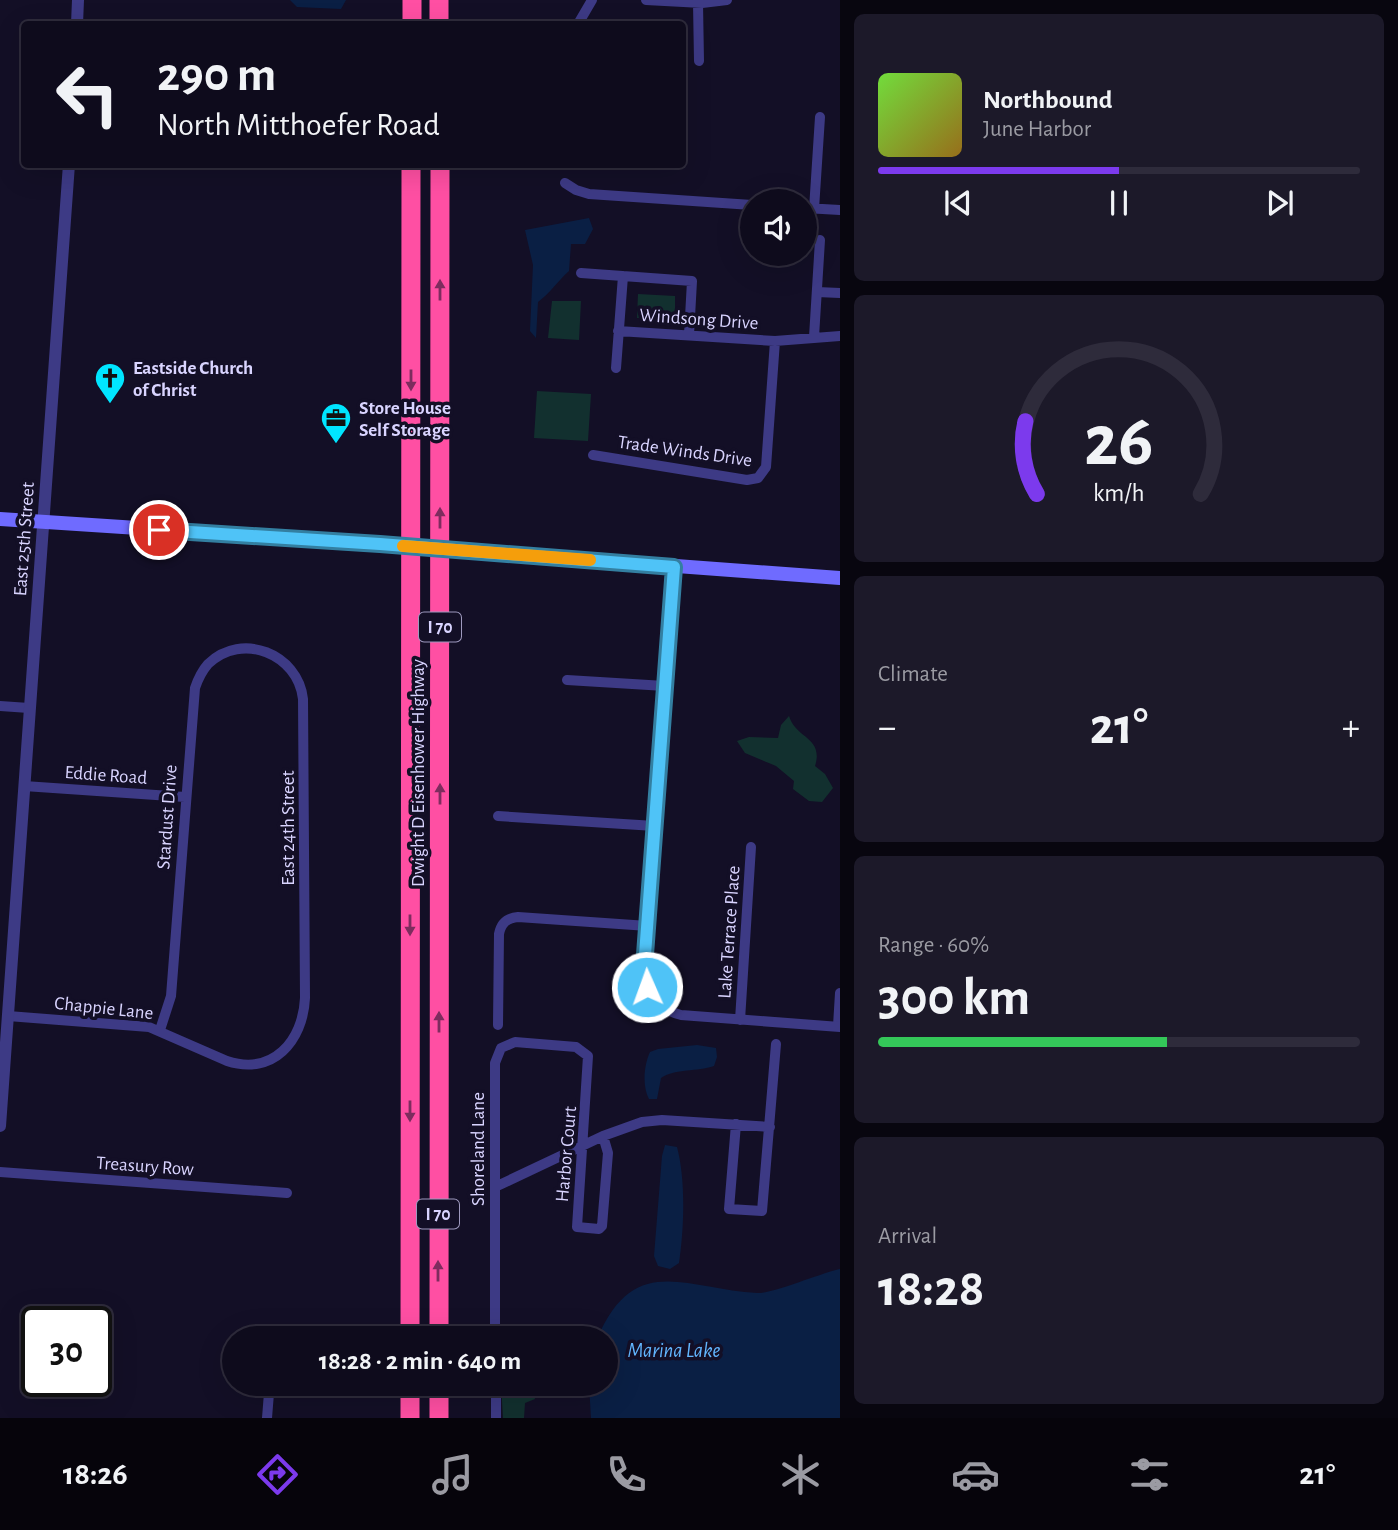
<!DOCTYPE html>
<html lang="en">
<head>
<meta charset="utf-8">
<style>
  body { margin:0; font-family:"Alegreya Sans",sans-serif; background:#1c1929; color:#f1f3f6; height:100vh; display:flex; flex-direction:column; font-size:26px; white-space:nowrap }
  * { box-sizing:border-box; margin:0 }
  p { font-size:23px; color:#9b9ba3 }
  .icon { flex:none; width:38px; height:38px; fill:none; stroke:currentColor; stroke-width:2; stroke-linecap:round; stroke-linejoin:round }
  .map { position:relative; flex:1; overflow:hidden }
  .drawer { display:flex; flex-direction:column; gap:14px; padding:14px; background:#08060f; width:558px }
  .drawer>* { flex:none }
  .guide { position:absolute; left:21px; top:21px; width:665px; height:147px; border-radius:7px; box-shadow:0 7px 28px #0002,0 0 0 2px #2e2b3b; background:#0e0b1c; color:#f1f3f6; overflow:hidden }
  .fabs { position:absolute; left:740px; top:189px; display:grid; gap:14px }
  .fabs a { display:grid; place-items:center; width:77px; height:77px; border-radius:50%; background:#0e0b1c; box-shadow:0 7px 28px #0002,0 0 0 2px #2e2b3b; font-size:35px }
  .speed { position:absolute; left:21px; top:1306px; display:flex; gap:14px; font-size:35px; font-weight:700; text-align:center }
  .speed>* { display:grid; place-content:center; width:91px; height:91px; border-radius:50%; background:#0e0b1c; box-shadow:0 7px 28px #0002,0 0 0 2px #2e2b3b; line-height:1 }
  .speed .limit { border:4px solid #111; border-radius:10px; background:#fff; color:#111 }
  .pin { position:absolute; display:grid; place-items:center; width:60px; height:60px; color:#fff; margin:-30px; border:4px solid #fff; border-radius:50%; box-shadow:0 2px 7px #0007 }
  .me { position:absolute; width:77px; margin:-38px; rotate:358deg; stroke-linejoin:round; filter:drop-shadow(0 0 5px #0008) }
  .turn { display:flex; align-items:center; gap:24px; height:147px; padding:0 21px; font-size:32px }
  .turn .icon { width:91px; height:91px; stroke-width:2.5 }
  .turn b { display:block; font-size:49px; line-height:60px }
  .big { font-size:52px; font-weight:700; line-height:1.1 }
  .drawer .widget { flex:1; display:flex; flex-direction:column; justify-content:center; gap:10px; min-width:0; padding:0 24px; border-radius:10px; background:#1c1929 }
  .drawer .dial { align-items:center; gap:0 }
  .dial svg { height:182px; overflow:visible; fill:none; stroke:#2e2b3b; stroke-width:7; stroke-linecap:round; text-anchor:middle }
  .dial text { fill:#f1f3f6; stroke:none }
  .song { display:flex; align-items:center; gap:21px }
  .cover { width:84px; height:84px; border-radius:10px; background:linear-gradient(135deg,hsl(100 70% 55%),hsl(40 70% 35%)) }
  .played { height:7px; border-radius:4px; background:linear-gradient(90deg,#7c3aed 50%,#2e2b3b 50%) }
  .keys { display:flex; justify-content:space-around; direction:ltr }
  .heat { display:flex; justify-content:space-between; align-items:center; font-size:38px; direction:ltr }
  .charge { height:10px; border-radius:5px; background:linear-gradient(90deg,#34c759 60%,#2e2b3b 0) }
  .trip { position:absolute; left:222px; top:1326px; width:396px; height:70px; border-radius:35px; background:#0e0b1c; box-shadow:0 7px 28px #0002,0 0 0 2px #2e2b3b; font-weight:700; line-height:70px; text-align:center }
  .menu { display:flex; height:112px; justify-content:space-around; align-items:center; background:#06040b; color:#9b9ba3 }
  .menu .icon { width:49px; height:49px }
  .menu .on { color:#7c3aed }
  .menu b { font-size:32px; color:#f1f3f6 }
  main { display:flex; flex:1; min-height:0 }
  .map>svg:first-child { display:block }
  .green { fill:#12302f }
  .water { fill:#0a1f44 }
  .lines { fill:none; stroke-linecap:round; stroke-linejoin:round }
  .minor { stroke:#3d3a85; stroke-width:10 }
  .tertiary { stroke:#3d3a85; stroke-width:12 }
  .secondary { stroke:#6f6bff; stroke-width:14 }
  .motorway { stroke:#ff4fa3; stroke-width:19 }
  .secondary-bridge { stroke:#6f6bff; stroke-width:14 }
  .oneway { fill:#7d2c5e }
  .route-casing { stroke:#337fa1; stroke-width:18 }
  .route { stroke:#4fc3f7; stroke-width:12 }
  .slow { stroke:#f59e0b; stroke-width:12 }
  .labels { text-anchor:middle; stroke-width:7; stroke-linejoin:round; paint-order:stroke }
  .shield { fill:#130f26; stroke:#9e99be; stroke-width:2 }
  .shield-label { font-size:18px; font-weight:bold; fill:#d9d4ff }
  .street-label { font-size:19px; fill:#d9d4ff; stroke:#130f26 }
  .poi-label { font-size:19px; font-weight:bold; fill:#d9d4ff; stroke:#130f26; text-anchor:start }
  .water-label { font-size:21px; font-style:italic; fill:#62b6ff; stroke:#130f26 }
</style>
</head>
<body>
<main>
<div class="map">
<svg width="840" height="1418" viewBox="0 0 840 1418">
  <rect width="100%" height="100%" fill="#130f26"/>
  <path class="green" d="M 638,294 L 675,296 L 675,320 L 637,318 Z
    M 552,301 L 581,301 L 579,340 L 548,338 Z
    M 537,391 L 591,394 L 588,441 L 534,438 Z
    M 789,716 C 796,739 824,737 815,766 L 825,774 L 833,788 L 822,802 L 809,801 L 793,789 L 794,781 L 776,766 L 745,753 L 737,741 L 749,737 L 778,738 L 781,725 Z
    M 501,1384 L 515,1384 L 523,1395 L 533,1392 L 535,1399 L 525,1403 L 524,1418 L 503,1418 Z"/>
  <path class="water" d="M 290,0 L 346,0 L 341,9 L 297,7 Z
    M 589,218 L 593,229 L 585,244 L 571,244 L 569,271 C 557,282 550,293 538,302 L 536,338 L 530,331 L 533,265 L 525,230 Z
    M 697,1045 L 716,1048 L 717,1057 L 714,1066 C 697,1072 676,1068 661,1078 L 657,1099 L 649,1099 C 642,1086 644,1065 650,1052 L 658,1049 Z
    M 665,1145 L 677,1147 C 686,1181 684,1229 679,1263 L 670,1269 L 658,1266 L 654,1256 L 662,1156 Z
    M 840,1269 L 840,1418 L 591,1418 L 589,1384 L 606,1384 L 606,1339 L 597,1339 C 634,1251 686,1289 757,1293 C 772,1294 821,1273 840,1269 Z"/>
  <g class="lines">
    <path class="minor" d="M 646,0 L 702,3 L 727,0
      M 698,3 L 699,61
      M 578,24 L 592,0
      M 565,183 L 576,190 L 589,194 L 752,205
      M 805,208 L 840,210
      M 814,209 L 820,117
      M 581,273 L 692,281 L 689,335
      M 817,292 L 840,293
      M 618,331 L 775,341 L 840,336
      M 814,337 L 820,240
      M 616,368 L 623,276
      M 593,455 L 747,480 L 758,478 L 766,467 L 775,341
      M 674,567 L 644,968 C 646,992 657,1009 681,1015 L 840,1027
      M 567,680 L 665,686
      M 0,706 L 29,708
      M 24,786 L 185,797
      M 498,816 L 655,826
      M 8,1016 L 149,1027 L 227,1061 C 273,1076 303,1041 305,998 L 303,699 C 298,654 242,631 208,664 C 202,671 198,679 195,688 L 171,996 L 160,1030
      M 740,1020 L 751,847
      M 498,1025 L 499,934 C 501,923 507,918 518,917 L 648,926
      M 838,1026 L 840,993
      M 736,1124 L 729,1209 L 762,1211 L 776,1044
      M 0,1172 L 287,1193
      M 495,1187 L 603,1136 L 642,1122 L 662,1120 L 770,1127
      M 495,1339 L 495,1063 L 501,1048 L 515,1042 L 576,1047 L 588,1056 L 577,1227 L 599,1229 L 602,1226 L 608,1153 L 603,1136
      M 496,1384 L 496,1418
      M 267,1418 L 269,1393"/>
    <path class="tertiary" d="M 77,24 L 78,0
      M 0,1126 L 69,164"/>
    <path class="secondary" d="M 0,519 L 380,544
      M 473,551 L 840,578"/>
    <path class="motorway" d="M 439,0 L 439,24
      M 412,24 L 412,0
      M 410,1339 L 411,164
      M 439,1339 L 440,164
      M 439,1384 L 439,1418
      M 410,1418 L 410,1384"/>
    <path class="secondary-bridge" d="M 380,544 L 473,551"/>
  </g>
  <defs><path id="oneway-solid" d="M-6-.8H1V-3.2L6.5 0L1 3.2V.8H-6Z" transform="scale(1.75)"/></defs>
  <g class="oneway">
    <use href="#oneway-solid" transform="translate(440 290) rotate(-90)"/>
    <use href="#oneway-solid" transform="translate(411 380) rotate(90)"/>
    <use href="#oneway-solid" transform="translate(440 518) rotate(-90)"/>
    <use href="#oneway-solid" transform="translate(440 794) rotate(-90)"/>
    <use href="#oneway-solid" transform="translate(410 925) rotate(90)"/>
    <use href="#oneway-solid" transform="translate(439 1022) rotate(-90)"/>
    <use href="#oneway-solid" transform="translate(410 1111) rotate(90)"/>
    <use href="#oneway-solid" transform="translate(438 1271) rotate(-90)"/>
  </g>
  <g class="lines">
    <g class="route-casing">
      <path id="route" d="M 159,530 L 380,544 L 674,567 L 644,968 L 647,987"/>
    </g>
    <use href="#route" class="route"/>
    <path class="slow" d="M 403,546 L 590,560"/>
  </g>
  <defs>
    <g id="church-pin" transform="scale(1.575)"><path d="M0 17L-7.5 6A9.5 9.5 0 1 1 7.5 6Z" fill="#00e5ff" stroke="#130f26"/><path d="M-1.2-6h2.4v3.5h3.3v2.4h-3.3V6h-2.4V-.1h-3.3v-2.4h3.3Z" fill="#111"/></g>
    <g id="office-pin" transform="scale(1.575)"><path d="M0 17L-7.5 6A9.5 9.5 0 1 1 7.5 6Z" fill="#00e5ff" stroke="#130f26"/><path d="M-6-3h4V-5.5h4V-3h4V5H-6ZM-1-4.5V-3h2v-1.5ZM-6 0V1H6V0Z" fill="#111"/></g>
  </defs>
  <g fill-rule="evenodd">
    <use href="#church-pin" x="110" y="378"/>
    <use href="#office-pin" x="336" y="418"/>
  </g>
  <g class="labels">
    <g class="shield">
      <rect x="419" y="612.5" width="42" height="29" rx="5"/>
      <rect x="417" y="1199.5" width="42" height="29" rx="5"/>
    </g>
    <g class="shield-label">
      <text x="440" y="633">I 70</text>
      <text x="438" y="1220">I 70</text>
    </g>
    <g class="street-label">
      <text transform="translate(699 318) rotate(4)" y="7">Windsong Drive</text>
      <text transform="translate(685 450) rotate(8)" y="7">Trade Winds Drive</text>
      <text transform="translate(23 539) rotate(-86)" y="7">East 25th Street</text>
      <text transform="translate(417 773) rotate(-90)" y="7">Dwight D Eisenhower Highway</text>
      <text transform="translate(106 774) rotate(4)" y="7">Eddie Road</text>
      <text transform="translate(166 817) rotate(-86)" y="7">Stardust Drive</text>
      <text transform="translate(287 828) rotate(-90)" y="7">East 24th Street</text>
      <text transform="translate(728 932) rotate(-86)" y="7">Lake Terrace Place</text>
      <text transform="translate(104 1007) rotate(6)" y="7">Chappie Lane</text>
      <text transform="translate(477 1149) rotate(-90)" y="7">Shoreland Lane</text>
      <text transform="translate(565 1154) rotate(-85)" y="7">Harbor Court</text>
      <text transform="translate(145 1165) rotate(4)" y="7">Treasury Row</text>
    </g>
    <g class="poi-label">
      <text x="133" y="374">Eastside Church<tspan x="133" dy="22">of Christ</tspan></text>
      <text x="359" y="414">Store House<tspan x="359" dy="22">Self Storage</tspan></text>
    </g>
    <g class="water-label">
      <text x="674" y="1357">Marina Lake</text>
    </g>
  </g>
</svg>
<div class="fabs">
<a><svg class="icon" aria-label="sound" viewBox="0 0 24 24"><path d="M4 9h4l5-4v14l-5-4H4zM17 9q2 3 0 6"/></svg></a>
</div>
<div class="speed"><div class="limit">30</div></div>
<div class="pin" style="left:159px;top:530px;background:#d93025"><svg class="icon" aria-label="arrive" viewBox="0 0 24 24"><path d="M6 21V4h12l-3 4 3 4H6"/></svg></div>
<svg class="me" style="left:647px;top:987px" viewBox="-20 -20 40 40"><circle r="17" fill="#4fc3f7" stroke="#fff" stroke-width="3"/><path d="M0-11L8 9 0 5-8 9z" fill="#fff"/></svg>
<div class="trip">18:28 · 2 min · 640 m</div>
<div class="guide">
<div class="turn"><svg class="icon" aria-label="left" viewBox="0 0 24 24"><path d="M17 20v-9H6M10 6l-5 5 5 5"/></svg><div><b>290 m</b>North Mitthoefer Road</div></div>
</div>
</div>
<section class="drawer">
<div class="widget">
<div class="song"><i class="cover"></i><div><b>Northbound</b><p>June Harbor</p></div></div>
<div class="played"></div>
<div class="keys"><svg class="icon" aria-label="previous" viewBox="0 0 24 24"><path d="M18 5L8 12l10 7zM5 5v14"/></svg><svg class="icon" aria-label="pause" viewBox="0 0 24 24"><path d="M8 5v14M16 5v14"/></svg><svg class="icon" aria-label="next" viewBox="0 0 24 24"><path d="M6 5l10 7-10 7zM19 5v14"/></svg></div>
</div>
<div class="widget dial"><svg viewBox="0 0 100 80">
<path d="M14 69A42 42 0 1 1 86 69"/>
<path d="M14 69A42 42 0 0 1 9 37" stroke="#7c3aed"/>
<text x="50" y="56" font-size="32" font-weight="700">26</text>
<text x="50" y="72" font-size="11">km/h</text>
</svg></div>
<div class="widget"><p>Climate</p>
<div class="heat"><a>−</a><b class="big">21°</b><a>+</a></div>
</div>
<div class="widget"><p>Range · 60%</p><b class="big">300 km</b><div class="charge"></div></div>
<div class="widget"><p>Arrival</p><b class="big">18:28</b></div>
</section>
</main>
<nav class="menu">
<b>18:26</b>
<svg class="icon on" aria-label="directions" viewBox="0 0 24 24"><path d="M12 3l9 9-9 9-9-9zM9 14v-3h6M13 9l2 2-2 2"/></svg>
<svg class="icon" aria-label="music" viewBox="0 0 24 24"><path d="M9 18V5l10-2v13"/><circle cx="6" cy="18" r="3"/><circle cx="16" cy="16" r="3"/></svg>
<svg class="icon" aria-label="phone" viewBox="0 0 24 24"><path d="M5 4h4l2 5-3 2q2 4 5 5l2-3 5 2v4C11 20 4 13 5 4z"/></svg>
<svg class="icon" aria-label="climate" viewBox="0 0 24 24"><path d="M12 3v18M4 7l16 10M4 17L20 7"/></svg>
<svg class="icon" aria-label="car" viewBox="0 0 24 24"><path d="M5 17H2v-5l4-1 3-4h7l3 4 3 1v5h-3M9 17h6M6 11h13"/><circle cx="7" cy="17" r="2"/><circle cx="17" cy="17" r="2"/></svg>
<svg class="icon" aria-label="filters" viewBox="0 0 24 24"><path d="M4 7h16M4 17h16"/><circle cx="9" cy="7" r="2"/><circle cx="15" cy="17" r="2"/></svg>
<b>21°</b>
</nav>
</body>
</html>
